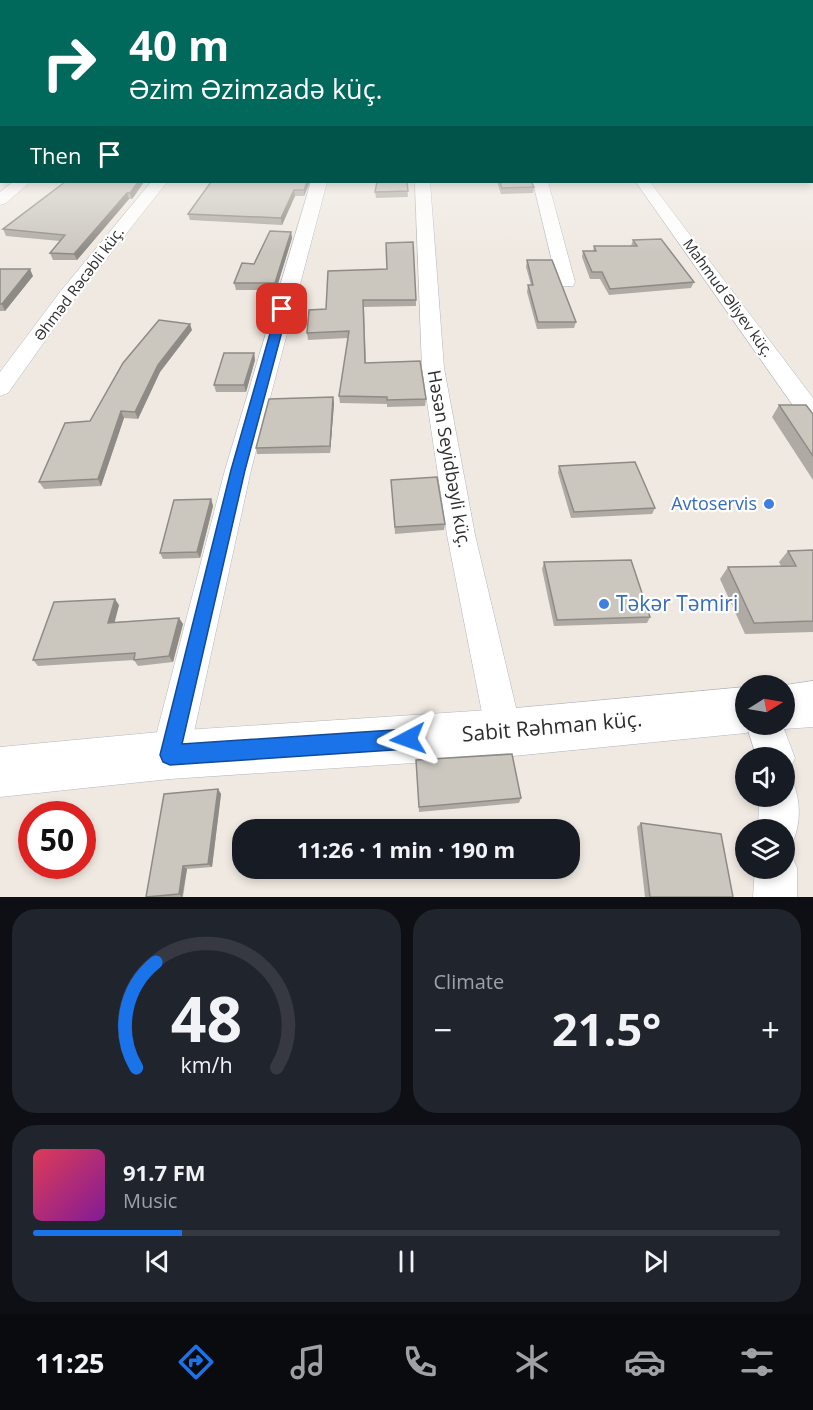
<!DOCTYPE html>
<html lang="en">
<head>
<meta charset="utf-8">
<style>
  body { margin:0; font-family:"Open Sans",sans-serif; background:#20242c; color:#f1f3f6; height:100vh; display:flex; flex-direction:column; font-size:22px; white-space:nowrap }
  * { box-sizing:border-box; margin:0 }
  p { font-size:20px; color:#9ea1a6 }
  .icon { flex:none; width:33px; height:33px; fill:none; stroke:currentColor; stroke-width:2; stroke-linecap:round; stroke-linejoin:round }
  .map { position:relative; height:897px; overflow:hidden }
  .sheet { display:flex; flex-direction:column; gap:12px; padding:12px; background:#0d0f14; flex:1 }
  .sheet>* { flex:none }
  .guide { position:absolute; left:0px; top:0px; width:813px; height:183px; box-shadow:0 3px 9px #0003; background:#00695c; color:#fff; overflow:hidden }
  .needle { width:39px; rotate:79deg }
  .tools { position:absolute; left:735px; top:675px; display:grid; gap:12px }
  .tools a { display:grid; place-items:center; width:60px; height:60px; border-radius:50%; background:#171b24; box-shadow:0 3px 9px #0003; font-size:30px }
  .speed { position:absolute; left:18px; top:801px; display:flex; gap:12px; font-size:30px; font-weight:700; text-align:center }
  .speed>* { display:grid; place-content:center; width:78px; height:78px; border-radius:50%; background:#171b24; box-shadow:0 3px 9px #0003; line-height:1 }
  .speed .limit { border:9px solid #d22; background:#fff; color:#111 }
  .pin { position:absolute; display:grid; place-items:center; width:51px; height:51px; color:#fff; margin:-26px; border-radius:12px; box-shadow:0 3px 9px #0006 }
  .me { position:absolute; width:66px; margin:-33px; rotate:266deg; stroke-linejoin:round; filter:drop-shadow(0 0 4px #0008) }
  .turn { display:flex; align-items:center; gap:21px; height:126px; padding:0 30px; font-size:27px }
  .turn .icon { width:78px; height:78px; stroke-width:2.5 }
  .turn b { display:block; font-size:42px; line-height:51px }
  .then { display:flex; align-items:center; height:57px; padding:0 30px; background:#0003; gap:12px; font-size:22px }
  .big { font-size:45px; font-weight:700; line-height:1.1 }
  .sheet .widget { flex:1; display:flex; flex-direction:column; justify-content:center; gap:9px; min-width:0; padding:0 21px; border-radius:24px; background:#20242c }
  .sheet .dial { align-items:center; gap:0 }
  .dial svg { height:156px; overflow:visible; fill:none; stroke:#363941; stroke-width:7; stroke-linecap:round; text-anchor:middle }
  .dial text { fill:#f1f3f6; stroke:none }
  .song { display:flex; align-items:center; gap:18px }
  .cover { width:72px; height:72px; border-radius:9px; background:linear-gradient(135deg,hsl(350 70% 55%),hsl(290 70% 35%)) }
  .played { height:6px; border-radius:3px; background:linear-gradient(90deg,#1a73e8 20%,#363941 20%) }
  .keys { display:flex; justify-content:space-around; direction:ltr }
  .heat { display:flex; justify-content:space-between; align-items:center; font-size:33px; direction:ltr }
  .sheet .tiles { flex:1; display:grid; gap:12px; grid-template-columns:1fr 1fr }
  .widget:last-child { grid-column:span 2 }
  .trip { position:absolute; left:232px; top:819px; width:348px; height:60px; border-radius:24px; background:#171b24; box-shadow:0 3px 9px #0003; font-weight:700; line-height:60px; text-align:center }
  .tab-bar { display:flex; height:96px; justify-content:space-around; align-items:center; background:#090b0e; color:#9ea1a6 }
  .tab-bar .icon { width:42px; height:42px }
  .tab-bar .selected { color:#1a73e8 }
  .tab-bar b { font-size:27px; color:#f1f3f6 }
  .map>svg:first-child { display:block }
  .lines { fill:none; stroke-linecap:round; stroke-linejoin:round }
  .street-casing { stroke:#b4b7c1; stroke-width:1 }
  .secondary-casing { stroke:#b4b7c1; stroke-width:1 }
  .highway-casing { stroke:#c9c9c9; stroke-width:1 }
  .street { fill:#fff; fill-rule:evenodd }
  .secondary { fill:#fff; fill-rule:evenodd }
  .highway { fill:#ffa35c; fill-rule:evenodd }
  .wall { fill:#afaba4 }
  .shaded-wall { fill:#8e8b86 }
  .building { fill:#cbc7bf; stroke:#8e8b86; stroke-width:1.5 }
  .route { fill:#1a73e8; stroke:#114b97; stroke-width:1.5 }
  .shop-dot { fill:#3f7fe0; stroke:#fff; stroke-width:2 }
  .labels { text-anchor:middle; stroke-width:4.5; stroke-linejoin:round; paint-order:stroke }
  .far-street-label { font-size:15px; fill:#2e2e2e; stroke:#fff }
  .street-label { font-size:18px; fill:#2e2e2e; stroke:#fff }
  .shop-label { font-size:18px; fill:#366cbe; stroke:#fff; text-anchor:end }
  .near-shop-label { font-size:21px; fill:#366cbe; stroke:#fff; text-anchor:start }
  .near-street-label { font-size:21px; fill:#2e2e2e; stroke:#fff }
</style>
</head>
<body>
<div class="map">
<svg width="813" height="897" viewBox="0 0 813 897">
  <rect width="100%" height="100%" fill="#efe9e1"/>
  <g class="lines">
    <g class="street-casing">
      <path id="street" d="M 13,182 L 30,182 L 6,203 L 0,205 L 0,192 Z
        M 151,182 L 167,182 L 74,300 L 8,393 L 0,396 L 0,372 L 60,292 Z
        M 311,182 L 327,182 L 251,470 L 189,755 L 183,768 L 170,774 L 157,768 L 151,755 L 225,470 Z
        M 415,182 L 430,182 L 444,368 L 475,535 L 522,733 L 517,746 L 504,751 L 491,746 L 486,733 L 447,535 L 422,368 Z
        M 533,182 L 548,182 L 575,282 L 573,286 L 559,286 L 557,282 Z
        M 636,182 L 650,182 L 813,398 L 813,423 L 804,421 Z
        M 746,724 L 782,724 L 795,758 L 789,771 L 784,773 L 784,758 L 757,758 Z
        M 784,779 L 793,782 C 801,802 801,824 792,844 L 784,848 L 784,830 L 758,830 L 759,796 L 784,796 Z
        M 784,851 L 791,853 L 797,868 L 797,897 L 753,897 L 755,868 L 784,868 Z"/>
    </g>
    <g class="secondary-casing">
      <path id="secondary" d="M 813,681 L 813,727 L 784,729 L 773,724 L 784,724 L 784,686 L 778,686 Z
        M 746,687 L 746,724 L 763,724 L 746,733 L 504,757 L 170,779 L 0,797 L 0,747 L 170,731 L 504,709 Z"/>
    </g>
    <g class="highway-casing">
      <path id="highway" d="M 812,138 L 813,138 L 813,148 L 812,148 Z"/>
    </g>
    <use href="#street" class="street"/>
    <use href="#secondary" class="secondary"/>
    <use href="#highway" class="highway"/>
  </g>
  <path class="wall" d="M 144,182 L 132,199 L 129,199 L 77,260 L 53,260 L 50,253 L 60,241 L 6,236 L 3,229 Z
    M 310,182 L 304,196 L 295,196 L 282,225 L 190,220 L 188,214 Z
    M 407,182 L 408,197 L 376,198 L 375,192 Z
    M 497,182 L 531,182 L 534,187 L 533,193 L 501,194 Z
    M 291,232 L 292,238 L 276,290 L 236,290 L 234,283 L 254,264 Z
    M 633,240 L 694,282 L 691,288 L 609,295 L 600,279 L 590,279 L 582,257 L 583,251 L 593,251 L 594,246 L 631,246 Z
    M 527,260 L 576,322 L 574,328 L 537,329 L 527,292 L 528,285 L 531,285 L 526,267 Z
    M 0,270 L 33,276 L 5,311 L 0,311 Z
    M 328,271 L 416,300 L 416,306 L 364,307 L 366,363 L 426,399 L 425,406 L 387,407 L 387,404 L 340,403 L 339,396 L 348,338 L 308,340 L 307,333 L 326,309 Z
    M 192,330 L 160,372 L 138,419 L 124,418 L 101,486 L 44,489 L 39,482 L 90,421 Z
    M 254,353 L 255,360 L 246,392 L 216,392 L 214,385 Z
    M 333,397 L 334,404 L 330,453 L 257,454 L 256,448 Z
    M 779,405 L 813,414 L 813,480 L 772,417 Z
    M 559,466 L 655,508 L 652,514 L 571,518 L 558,473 Z
    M 391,480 L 445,524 L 444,530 L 395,534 Z
    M 211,499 L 213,506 L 200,558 L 163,559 L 160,553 Z
    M 813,550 L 813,632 L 745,634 L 720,579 L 728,567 L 781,566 L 779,562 L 788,551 Z
    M 544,562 L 650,617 L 647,623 L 554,626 L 542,569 Z
    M 119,605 L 114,622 L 179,618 L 183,624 L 173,662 L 138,666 L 134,660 L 38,666 L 33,660 Z
    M 416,760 L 521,798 L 519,803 L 419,812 Z
    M 218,789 L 221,794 L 212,867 L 187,869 L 183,897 L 146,897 Z
    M 641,823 L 733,897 L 645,897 L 637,827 Z"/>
  <path class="shaded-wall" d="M 138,182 L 144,182 L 132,199 L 130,193 Z
    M 307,182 L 310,182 L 304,196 L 304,190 Z
    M 294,190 L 295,196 L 282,225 L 281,218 Z
    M 127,193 L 129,199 L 77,260 L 74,254 Z
    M 291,232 L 292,238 L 276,290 L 275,283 Z
    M 30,269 L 33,276 L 5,311 L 2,304 Z
    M 190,324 L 192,330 L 160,372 L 138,419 L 135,412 L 158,365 Z
    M 254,353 L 255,360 L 246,392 L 244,385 Z
    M 333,397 L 334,404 L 330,453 L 330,446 Z
    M 121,411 L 124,418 L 101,486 L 98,479 Z
    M 211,499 L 213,506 L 200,558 L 197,552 Z
    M 115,599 L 119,605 L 113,629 L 108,623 Z
    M 179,618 L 183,624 L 173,662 L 169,656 Z
    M 218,789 L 221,794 L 212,867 L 208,864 Z
    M 183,866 L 187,869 L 182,897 L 179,894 Z"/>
  <path class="building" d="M 812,147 L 813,147 L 813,175 L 812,175 Z
    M 65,182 L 138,182 L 130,193 L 127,193 L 74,254 L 50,253 L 65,235 L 3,229 Z
    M 211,182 L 307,182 L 304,190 L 294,190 L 281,218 L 188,214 Z
    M 377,182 L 407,182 L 408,191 L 375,192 Z
    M 500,182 L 531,182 L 534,187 L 502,188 Z
    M 270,231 L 291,232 L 275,283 L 234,283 L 242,263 L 254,264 Z
    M 661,239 L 694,282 L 610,289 L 602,272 L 592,272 L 583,251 L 596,251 L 594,246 L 637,246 L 633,240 Z
    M 413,242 L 416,300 L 363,300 L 365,363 L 420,361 L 426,399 L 387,400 L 387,397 L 339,396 L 349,331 L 307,333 L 309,310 L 326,309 L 328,271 L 387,269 L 386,243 Z
    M 527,260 L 552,260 L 576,322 L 538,322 L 528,285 L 533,285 Z
    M 0,269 L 30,269 L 2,304 L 0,304 Z
    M 159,320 L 190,324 L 158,365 L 135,412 L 121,411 L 98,479 L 39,482 L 65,423 L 90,421 L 123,363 Z
    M 224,353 L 254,353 L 244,385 L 214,385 Z
    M 333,397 L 330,446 L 256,448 L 269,399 Z
    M 779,405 L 806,405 L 813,414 L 813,456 Z
    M 635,462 L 655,508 L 574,512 L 559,466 Z
    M 437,477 L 445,524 L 395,527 L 391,480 Z
    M 211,499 L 197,552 L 160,553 L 174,500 Z
    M 813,550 L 813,621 L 754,623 L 728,567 L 796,566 L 788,551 Z
    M 631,560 L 650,617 L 557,620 L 544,562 Z
    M 115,599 L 108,623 L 179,618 L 169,656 L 134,660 L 135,653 L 33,660 L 54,602 Z
    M 512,754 L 521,798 L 419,807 L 416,760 Z
    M 218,789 L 208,864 L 183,866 L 179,894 L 146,897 L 164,794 Z
    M 641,823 L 721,834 L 733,897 L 650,897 Z"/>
  <linearGradient id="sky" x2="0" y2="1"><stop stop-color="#7abfeb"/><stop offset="0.5" stop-color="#f8f5f2"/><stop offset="1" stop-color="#f8f5f2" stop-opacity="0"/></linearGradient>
  <rect width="813" height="253" fill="url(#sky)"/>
  <path class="route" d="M 282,306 L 288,309 L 245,470 L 182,744 L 408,729 L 415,732 L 418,739 L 415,746 L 408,749 L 170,765 L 163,762 L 160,755 L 231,470 L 277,309 Z"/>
  <g class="shop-dot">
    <circle cx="769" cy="504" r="6"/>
    <circle cx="604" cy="604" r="6"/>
  </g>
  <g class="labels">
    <g class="far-street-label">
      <text transform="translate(79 284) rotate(-53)" y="5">Əhməd Rəcəbli küç.</text>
      <text transform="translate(728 298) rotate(54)" y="5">Mahmud Əliyev küç.</text>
    </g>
    <g class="street-label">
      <text transform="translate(449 459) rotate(80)" y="6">Həsən Seyidbəyli küç.</text>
    </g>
    <g class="shop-label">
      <text x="757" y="510">Avtoservis</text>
    </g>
    <g class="near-shop-label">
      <text x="616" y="611">Təkər Təmiri</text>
    </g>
    <g class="near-street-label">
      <text transform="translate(552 727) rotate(-5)" y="7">Sabit Rəhman küç.</text>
    </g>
  </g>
</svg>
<div class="tools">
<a><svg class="needle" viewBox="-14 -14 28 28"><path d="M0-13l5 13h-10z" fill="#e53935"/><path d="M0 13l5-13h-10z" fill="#9ea1a6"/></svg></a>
<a><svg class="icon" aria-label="sound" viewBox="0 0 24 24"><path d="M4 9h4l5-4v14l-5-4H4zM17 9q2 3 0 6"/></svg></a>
<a><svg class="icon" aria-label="layers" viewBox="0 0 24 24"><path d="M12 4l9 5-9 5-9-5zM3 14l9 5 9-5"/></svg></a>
</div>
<div class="speed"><div class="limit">50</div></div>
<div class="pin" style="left:282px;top:309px;background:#d93025"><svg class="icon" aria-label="arrive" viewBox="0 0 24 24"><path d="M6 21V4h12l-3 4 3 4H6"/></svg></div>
<svg class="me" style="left:408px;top:739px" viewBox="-20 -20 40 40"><path d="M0-17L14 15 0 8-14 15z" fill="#1a73e8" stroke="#fff" stroke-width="4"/></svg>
<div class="trip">11:26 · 1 min · 190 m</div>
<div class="guide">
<div class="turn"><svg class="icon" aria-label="right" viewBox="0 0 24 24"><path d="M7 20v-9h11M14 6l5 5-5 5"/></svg><div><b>40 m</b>Əzim Əzimzadə küç.</div></div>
<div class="then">Then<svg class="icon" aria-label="arrive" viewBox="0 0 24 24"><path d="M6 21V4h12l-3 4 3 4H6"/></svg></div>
</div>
</div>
<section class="sheet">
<div class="tiles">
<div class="widget dial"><svg viewBox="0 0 100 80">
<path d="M14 69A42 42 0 1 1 86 69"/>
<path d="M14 69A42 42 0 0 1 24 15" stroke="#1a73e8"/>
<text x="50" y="56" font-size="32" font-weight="700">48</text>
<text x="50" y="72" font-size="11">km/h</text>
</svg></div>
<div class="widget"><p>Climate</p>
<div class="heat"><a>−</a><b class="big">21.5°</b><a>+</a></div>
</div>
<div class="widget">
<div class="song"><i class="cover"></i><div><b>91.7 FM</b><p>Music</p></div></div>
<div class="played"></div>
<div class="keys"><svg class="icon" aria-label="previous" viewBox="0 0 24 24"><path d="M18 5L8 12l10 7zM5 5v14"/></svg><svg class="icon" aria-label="pause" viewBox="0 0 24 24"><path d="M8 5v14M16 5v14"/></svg><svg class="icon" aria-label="next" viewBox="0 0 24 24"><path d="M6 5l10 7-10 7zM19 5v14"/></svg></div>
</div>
</div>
</section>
<nav class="tab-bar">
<b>11:25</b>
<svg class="icon selected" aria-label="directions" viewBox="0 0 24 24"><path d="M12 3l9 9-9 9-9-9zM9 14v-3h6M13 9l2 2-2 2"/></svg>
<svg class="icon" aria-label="music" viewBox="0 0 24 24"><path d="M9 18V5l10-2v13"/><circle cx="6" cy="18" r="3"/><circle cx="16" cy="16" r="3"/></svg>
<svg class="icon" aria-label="phone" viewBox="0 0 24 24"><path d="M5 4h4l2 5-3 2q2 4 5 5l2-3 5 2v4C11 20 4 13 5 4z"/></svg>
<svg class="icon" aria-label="climate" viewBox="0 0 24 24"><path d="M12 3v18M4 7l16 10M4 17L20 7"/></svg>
<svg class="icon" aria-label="car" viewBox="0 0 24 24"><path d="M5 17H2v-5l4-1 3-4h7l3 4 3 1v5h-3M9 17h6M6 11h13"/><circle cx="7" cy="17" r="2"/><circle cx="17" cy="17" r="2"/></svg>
<svg class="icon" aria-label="filters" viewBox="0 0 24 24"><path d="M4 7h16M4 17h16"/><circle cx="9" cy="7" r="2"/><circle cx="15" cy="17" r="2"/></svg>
</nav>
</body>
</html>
